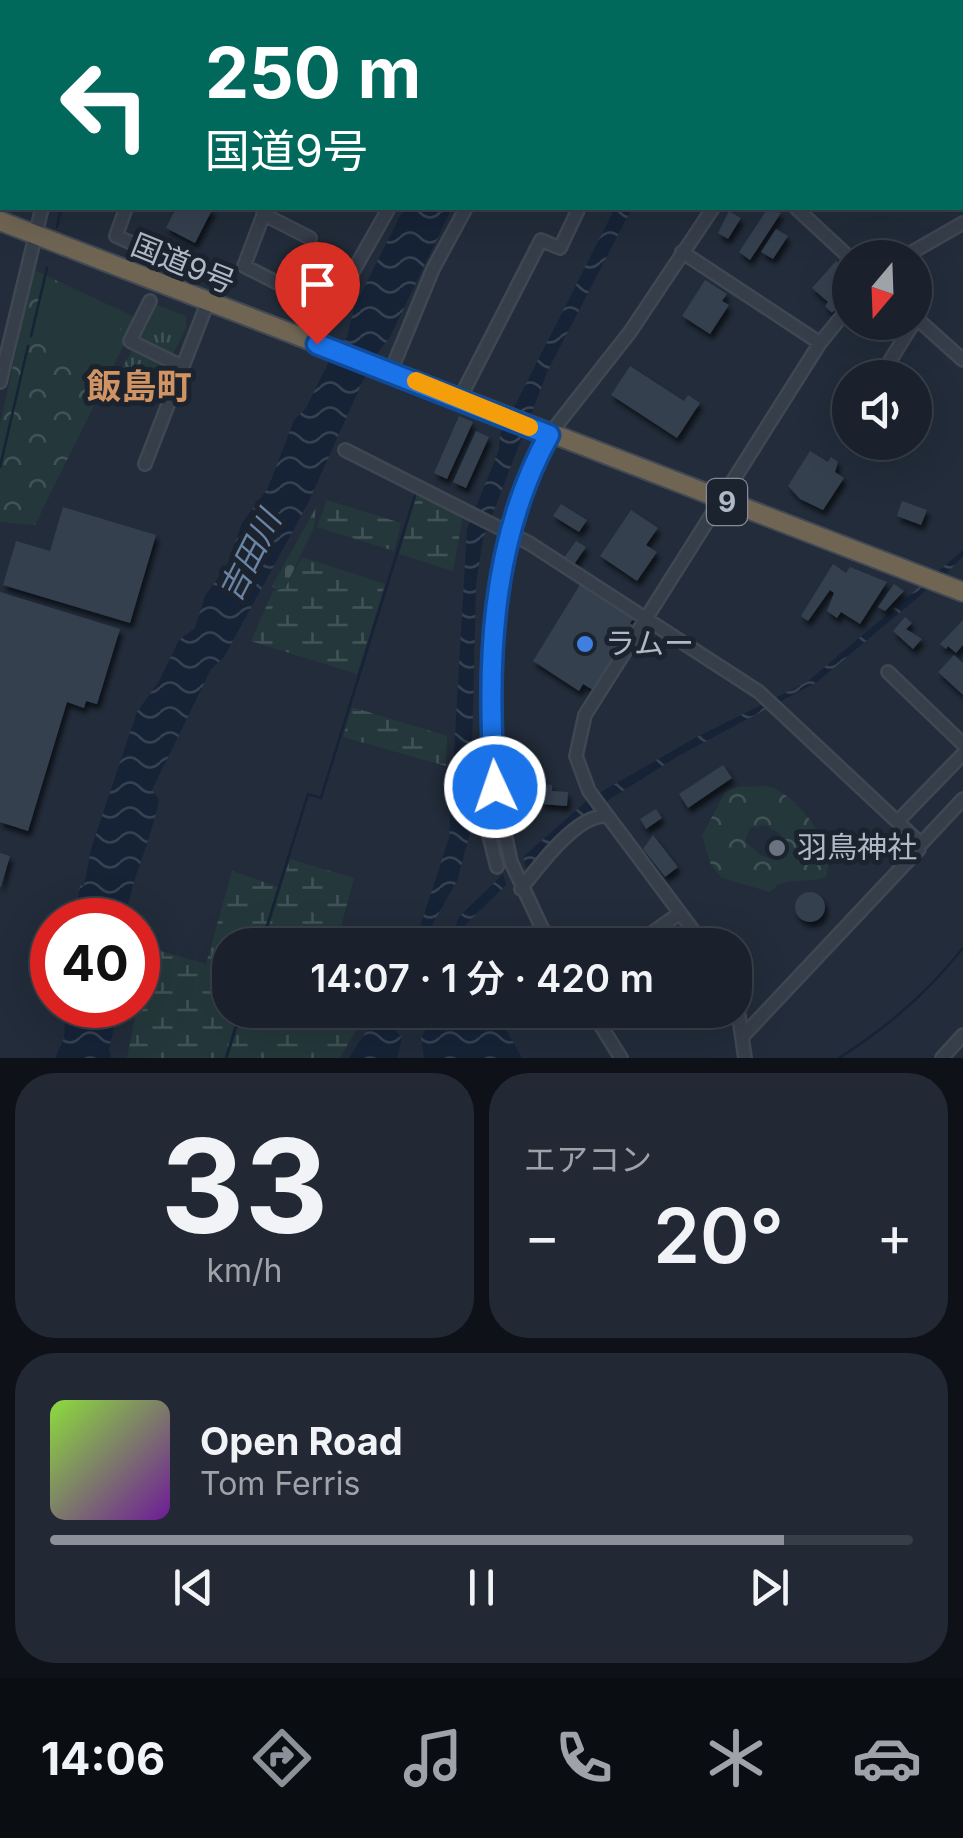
<!DOCTYPE html>
<html lang="ja">
<head>
<meta charset="utf-8">
<style>
  body { margin:0; font-family:Inter,"Noto Sans JP",sans-serif; background:#232934; color:#f1f3f6; height:100vh; display:flex; flex-direction:column; font-size:38px; white-space:nowrap }
  * { box-sizing:border-box; margin:0 }
  p { font-size:32px; color:#9fa3a9 }
  .icon { flex:none; width:55px; height:55px; fill:none; stroke:currentColor; stroke-width:2; stroke-linecap:round; stroke-linejoin:round }
  .map { position:relative; height:1058px; overflow:hidden }
  .side { display:flex; flex-direction:column; gap:15px; padding:15px; background:#0e1218; flex:1 }
  .side>* { flex:none }
  .banner { position:absolute; left:0px; top:0px; width:965px; height:210px; box-shadow:0 10px 40px #0002,0 0 0 2px #383e48; background:#00695c; color:#fff; overflow:hidden }
  .needle { width:65px; rotate:199deg }
  .buttons { position:absolute; left:832px; top:240px; display:grid; gap:20px }
  .buttons a { display:grid; place-items:center; width:100px; height:100px; border-radius:50%; background:#1a212c; box-shadow:0 10px 40px #0002,0 0 0 2px #383e48; font-size:50px }
  .speed { position:absolute; left:30px; top:898px; display:flex; gap:20px; font-size:50px; font-weight:700; text-align:center }
  .speed>* { display:grid; place-content:center; width:130px; height:130px; border-radius:50%; background:#1a212c; box-shadow:0 10px 40px #0002,0 0 0 2px #383e48; line-height:1 }
  .speed .limit { border:15px solid #d22; background:#fff; color:#111 }
  .pin { position:absolute; display:grid; place-items:center; width:85px; height:85px; color:#fff; margin:-102px -42px; border-radius:50% 50% 50% 0; rotate:-45deg; box-shadow:0 0 10px #0007 }
  .pin .icon { rotate:45deg }
  .me { position:absolute; width:110px; margin:-55px; rotate:357deg; stroke-linejoin:round; filter:drop-shadow(0 0 8px #0008) }
  .turn { display:flex; align-items:center; gap:35px; height:210px; padding:0 40px; font-size:45px }
  .turn .icon { width:130px; height:130px; stroke-width:2.5 }
  .turn b { display:block; font-size:70px; line-height:85px }
  .big { font-size:75px; font-weight:600; line-height:1.1 }
  .side .tile { flex:1; display:flex; flex-direction:column; justify-content:center; gap:15px; min-width:0; padding:0 35px; border-radius:40px; background:#232934 }
  .side .dial { align-items:center; gap:0 }
  .dial b { font-size:130px; line-height:1 }
  .song { display:flex; align-items:center; gap:30px }
  .cover { width:120px; height:120px; border-radius:15px; background:linear-gradient(135deg,hsl(90 70% 55%),hsl(280 70% 35%)) }
  .played { height:10px; border-radius:5px; background:linear-gradient(90deg,#8c9099 85%,#383e48 85%) }
  .keys { display:flex; justify-content:space-around; direction:ltr }
  .heat { display:flex; justify-content:space-between; align-items:center; font-size:55px; direction:ltr }
  .side .tiles { flex:1; display:grid; gap:15px; grid-template-columns:1fr 1fr }
  .tile:last-child { grid-column:span 2 }
  .trip { position:absolute; left:212px; top:928px; width:540px; height:100px; border-radius:40px; background:#1a212c; box-shadow:0 10px 40px #0002,0 0 0 2px #383e48; font-weight:600; line-height:100px; text-align:center }
  .tabs { display:flex; height:160px; justify-content:space-around; align-items:center; background:#0a0d12; color:#9fa3a9 }
  .tabs .icon { width:70px; height:70px }
  .tabs .selected { color:#8c9099 }
  .tabs b { font-size:45px; color:#f1f3f6 }
  .map>svg:first-child { display:block }
  .grass { fill:url(#grass-tufts) }
  .forest { fill:url(#forest-crowns); fill-rule:evenodd }
  .wetland { fill:url(#wetland-marsh) }
  .cemetery { fill:url(#cemetery-stones) }
  .garden { fill:#24383b }
  .water { fill:url(#water-waves) }
  .lines { fill:none; stroke-linecap:round; stroke-linejoin:round }
  .stream { stroke:#162337; stroke-width:2.5 }
  .building { fill:#344050; filter:url(#shadow) }
  .minor-casing { stroke:#3f4753; stroke-width:16 }
  .highway-casing { stroke:#414955; stroke-width:22 }
  .minor { stroke:#363e4a; stroke-width:11 }
  .highway { stroke:#706553; stroke-width:18 }
  .route-casing { stroke:#114b97; stroke-width:25 }
  .route { stroke:#1a73e8; stroke-width:18 }
  .slow { stroke:#f59e0b; stroke-width:18 }
  .shop-dot { fill:#3f7fe0; stroke:#1b232f; stroke-width:4 }
  .worship-dot { fill:#6b7280; stroke:#1b232f; stroke-width:4 }
  .labels { text-anchor:middle; stroke-width:10; stroke-linejoin:round; paint-order:stroke }
  .shield { fill:#1b232f; stroke:#848c99; stroke-width:2.5 }
  .shield-label { font-size:28px; font-weight:bold; fill:#b1b9c6 }
  .street-label { font-size:30px; fill:#b1b9c6; stroke:#1b232f }
  .poi-label { font-size:30px; fill:#b1b9c6; stroke:#1b232f; text-anchor:start }
  .water-label { font-size:32px; font-style:italic; fill:#6b83a5; stroke:#1b232f }
  .quarter-label { font-size:35px; font-weight:bold; fill:#d19361; stroke:#1b232f }
</style>
</head>
<body>
<div class="map">
<svg width="963" height="1058" viewBox="0 0 963 1058">
  <defs>
    <pattern id="grass-tufts" width="24" height="20" patternUnits="userSpaceOnUse" patternTransform="scale(2.5)"><rect width="24" height="20" fill="#24383b"/><path d="M3 7l-1-3M5 7V3M7 7l1-3M15 17l-1-3M17 17v-4M19 17l1-3" fill="none" stroke="#415356"/></pattern>
    <pattern id="forest-crowns" width="20" height="18" patternUnits="userSpaceOnUse" patternTransform="scale(2.5)"><rect width="20" height="18" fill="#24383b"/><path d="M2 6a3 3 0 1 1 6 0M12 15a3 3 0 1 1 6 0" fill="none" stroke="#415356"/></pattern>
    <pattern id="wetland-marsh" width="20" height="14" patternUnits="userSpaceOnUse" patternTransform="scale(2.5)"><rect width="20" height="14" fill="#24383b"/><path d="M1 5h8M5 5V1M11 12h8M15 12V8" fill="none" stroke="#415356"/></pattern>
    <pattern id="cemetery-stones" width="16" height="16" patternUnits="userSpaceOnUse" patternTransform="scale(2.5)"><rect width="16" height="16" fill="#24383b"/><path d="M2 7V4a2 2 0 0 1 4 0v3zM10 15v-3a2 2 0 0 1 4 0v3z" fill="#415356"/></pattern>
    <pattern id="water-waves" width="16" height="10" patternUnits="userSpaceOnUse" patternTransform="scale(2.5)"><rect width="16" height="10" fill="#162337"/><path d="M0 5q4-4 8 0t8 0" fill="none" stroke="#364152"/></pattern>
    <filter id="shadow"><feDropShadow dx="3" dy="5.5" stdDeviation="2.5" flood-color="#0009"/></filter>
  </defs>
  <rect width="100%" height="100%" fill="#222c3a"/>
  <path class="grass" d="M 155,304 L 186,316 L 186,328 L 172,356 L 138,339 Z
    M 133,349 L 167,367 L 154,400 L 115,380 Z"/>
  <path class="forest" d="M 34,270 L 137,318 L 35,525 L 0,522 L 0,425 Z
    M 768,786 C 798,795 837,846 826,877 C 806,885 786,874 770,892 L 722,878 L 711,865 L 702,836 L 725,792 L 737,787 ZM 766,825 L 780,834 L 786,848 L 776,860 L 760,855 L 745,841 L 750,828 Z"/>
  <path class="wetland" d="M 419,488 L 463,516 L 453,571 L 399,554 Z
    M 327,500 L 401,523 L 394,551 L 317,527 Z
    M 302,557 L 385,584 L 357,674 L 251,641 L 273,591 L 285,588 Z
    M 352,707 L 447,736 L 446,766 L 343,737 Z
    M 290,859 L 354,878 L 340,930 L 385,945 L 263,945 Z
    M 232,871 L 278,887 L 260,945 L 230,945 L 230,1010 L 240,1010 L 225,1058 L 127,1058 L 144,972 L 150,972 L 157,950 L 206,964 Z
    M 243,1010 L 368,1010 L 340,1058 L 228,1058 Z"/>
  <path class="cemetery" d="M 317,506 L 313,530 L 285,588 L 277,590 L 272,586 Z"/>
  <path class="garden" d="M 107,0 L 293,0 L 292,2 Z
    M 46,278 L 128,314 L 98,373 L 31,339 Z"/>
  <path class="water" d="M 404,208 L 452,208 L 390,337 L 371,362 L 335,349 L 347,337 L 354,308 Z
    M 615,208 L 632,208 L 548,370 L 483,539 L 476,584 L 470,833 L 457,881 L 433,923 L 428,945 L 414,945 L 449,838 L 467,529 L 499,450 L 500,435 Z
    M 334,351 L 370,365 L 307,505 L 224,657 L 211,669 L 152,790 L 159,800 C 150,844 131,880 125,920 L 76,920 L 80,885 L 84,886 L 91,849 L 137,712 L 159,681 L 179,640 L 195,628 L 205,596 L 227,565 L 242,523 L 268,488 L 294,420 L 306,408 Z
    M 963,550 L 963,556 L 947,573 L 817,682 L 680,755 L 610,799 L 526,868 L 523,857 L 589,799 L 693,739 L 807,682 Z
    M 503,874 L 506,885 L 464,926 L 456,945 L 448,945 L 459,917 Z
    M 66,1005 L 119,1005 L 109,1050 L 111,1058 L 55,1058 L 64,1038 Z
    M 380,1010 L 396,1010 L 392,1026 L 402,1038 L 397,1058 L 349,1058 Z
    M 436,1010 L 495,1010 L 522,1058 L 424,1058 L 421,1038 Z"/>
  <g class="lines">
    <path class="stream" d="M 57,227 L 61,208
      M 31,336 L 47,268
      M 0,467 L 28,346
      M 449,496 L 478,510
      M 261,945 L 308,794 L 321,798 L 416,492
      M 226,1058 L 241,1010
      M 839,1058 C 885,1029 929,991 963,948"/>
  </g>
  <path class="building" d="M 176,208 L 213,208 L 195,243 L 166,228 Z
    M 768,208 L 781,213 L 750,260 L 739,252 Z
    M 729,211 L 741,218 L 728,239 L 718,233 Z
    M 776,229 L 788,236 L 773,259 L 761,252 Z
    M 836,261 L 850,274 L 850,292 L 832,313 L 825,306 L 828,302 L 812,288 Z
    M 705,280 L 727,294 L 722,301 L 729,305 L 710,334 L 682,316 Z
    M 630,366 L 684,401 L 688,395 L 700,403 L 677,438 L 611,395 Z
    M 459,416 L 473,422 L 447,479 L 434,473 Z
    M 476,431 L 489,437 L 466,488 L 453,482 Z
    M 810,451 L 828,462 L 831,457 L 838,462 L 835,472 L 844,478 L 823,510 L 800,499 L 788,486 Z
    M 902,501 L 927,510 L 921,525 L 897,516 Z
    M 561,504 L 587,520 L 579,532 L 553,516 Z
    M 63,507 L 156,535 L 130,623 L 3,585 L 16,541 L 50,551 Z
    M 631,510 L 658,528 L 646,545 L 657,552 L 637,581 L 600,556 Z
    M 576,541 L 586,547 L 573,566 L 563,559 Z
    M 833,564 L 846,573 L 850,567 L 887,582 L 860,624 L 841,612 L 837,618 L 827,611 L 834,593 L 830,590 L 808,621 L 801,616 Z
    M 581,583 L 634,618 L 630,623 L 635,627 L 593,690 L 583,684 L 579,691 L 533,661 Z
    M 894,584 L 904,591 L 885,611 L 878,607 Z
    M 0,592 L 120,629 L 97,704 L 86,701 L 84,708 L 67,702 L 28,831 L 0,822 Z
    M 905,617 L 912,623 L 906,629 L 922,639 L 913,649 L 893,631 Z
    M 963,620 L 963,645 L 956,653 L 948,646 L 946,649 L 940,644 Z
    M 954,655 L 963,663 L 963,695 L 938,672 Z
    M 723,765 L 732,778 L 688,808 L 679,794 Z
    M 542,784 L 552,785 L 552,791 L 568,792 L 567,806 L 541,804 Z
    M 656,809 L 662,818 L 646,829 L 640,819 Z
    M 653,835 L 678,867 L 665,877 L 643,849 Z
    M 0,853 L 10,856 L 1,887 L 0,886 Z
    M795 907a15 15 0 1 1 30 0a15 15 0 1 1-30 0Z"/>
  <g class="lines">
    <g class="minor-casing">
      <path id="minor" d="M 295,2 L 296,0
        M 376,2 L 377,0
        M 414,2 L 415,0
        M 493,2 L 495,0
        M 566,2 L 568,0
        M 672,2 L 673,0
        M 808,2 L 810,0
        M 894,2 L 897,0
        M 962,112 L 963,111
        M 962,140 L 963,140
        M 126,208 L 116,236 L 167,259 L 164,273
        M 266,208 L 244,266 L 329,309
        M 796,208 L 850,258
        M 263,214 L 310,238
        M 682,252 L 820,343
        M 902,258 L 963,223
        M 150,301 L 130,341 L 183,367
        M 915,317 L 963,360
        M 313,342 L 389,208
        M 888,364 L 914,322
        M 391,371 L 433,269 L 466,208
        M 0,382 L 42,208
        M 460,398 L 541,240 L 560,248 L 579,208
        M 345,450 L 529,543 L 759,692 L 919,842 L 919,849 L 744,1035
        M 145,464 L 207,304
        M 888,672 L 963,744
        M 901,818 L 963,754
        M 920,845 L 963,799
        M 497,867 L 488,831 L 501,825
        M 521,889 C 538,867 577,814 606,816
        M 550,945 L 511,862 L 495,787 L 493,714 L 502,553 L 549,435 L 630,332 L 713,208
        M 635,945 L 680,913
        M 704,945 L 589,791 L 576,756 L 585,715 L 820,343 L 850,306
        M 735,990 L 745,1058
        M 591,1010 L 621,1058
        M 942,1058 L 963,1035"/>
    </g>
    <g class="highway-casing">
      <path id="highway" d="M 0,221 L 963,592"/>
    </g>
    <use href="#minor" class="minor"/>
    <use href="#highway" class="highway"/>
  </g>
  <g class="lines">
    <g class="route-casing">
      <path id="route" d="M 317,344 L 549,435 C 490,541 486,668 495,787"/>
    </g>
    <use href="#route" class="route"/>
    <path class="slow" d="M 416,381 L 529,427"/>
  </g>
  <circle class="shop-dot" cx="585" cy="644" r="10"/>
  <circle class="worship-dot" cx="777" cy="848" r="10"/>
  <g class="labels">
    <rect class="shield" x="707" y="479" width="40" height="46" rx="8"/>
    <g class="shield-label">
      <text x="727" y="512">9</text>
    </g>
    <g class="street-label">
      <text transform="translate(183 264) rotate(22)" y="10">国道9号</text>
    </g>
    <g class="poi-label">
      <text x="605" y="654">ラムー</text>
      <text x="797" y="858">羽鳥神社</text>
    </g>
    <g class="water-label">
      <text transform="translate(250 556) rotate(-63)" y="11">吉田川</text>
    </g>
    <g class="quarter-label">
      <text x="139" y="399">飯島町</text>
    </g>
  </g>
</svg>
<div class="buttons">
<a><svg class="needle" viewBox="-14 -14 28 28"><path d="M0-13l5 13h-10z" fill="#e53935"/><path d="M0 13l5-13h-10z" fill="#9fa3a9"/></svg></a>
<a><svg class="icon" aria-label="sound" viewBox="0 0 24 24"><path d="M4 9h4l5-4v14l-5-4H4zM17 9q2 3 0 6"/></svg></a>
</div>
<div class="speed"><div class="limit">40</div></div>
<div class="pin" style="left:317px;top:344px;background:#d93025"><svg class="icon" aria-label="arrive" viewBox="0 0 24 24"><path d="M6 21V4h12l-3 4 3 4H6"/></svg></div>
<svg class="me" style="left:495px;top:787px" viewBox="-20 -20 40 40"><circle r="17" fill="#1a73e8" stroke="#fff" stroke-width="3"/><path d="M0-11L8 9 0 5-8 9z" fill="#fff"/></svg>
<div class="trip">14:07 · 1 分 · 420 m</div>
<div class="banner">
<div class="turn"><svg class="icon" aria-label="left" viewBox="0 0 24 24"><path d="M17 20v-9H6M10 6l-5 5 5 5"/></svg><div><b>250 m</b>国道9号</div></div>
</div>
</div>
<section class="side">
<div class="tiles">
<div class="tile dial"><b>33</b><p>km/h</p></div>
<div class="tile"><p>エアコン</p>
<div class="heat"><a>−</a><b class="big">20°</b><a>+</a></div>
</div>
<div class="tile">
<div class="song"><i class="cover"></i><div><b>Open Road</b><p>Tom Ferris</p></div></div>
<div class="played"></div>
<div class="keys"><svg class="icon" aria-label="previous" viewBox="0 0 24 24"><path d="M18 5L8 12l10 7zM5 5v14"/></svg><svg class="icon" aria-label="pause" viewBox="0 0 24 24"><path d="M8 5v14M16 5v14"/></svg><svg class="icon" aria-label="next" viewBox="0 0 24 24"><path d="M6 5l10 7-10 7zM19 5v14"/></svg></div>
</div>
</div>
</section>
<nav class="tabs">
<b>14:06</b>
<svg class="icon selected" aria-label="directions" viewBox="0 0 24 24"><path d="M12 3l9 9-9 9-9-9zM9 14v-3h6M13 9l2 2-2 2"/></svg>
<svg class="icon" aria-label="music" viewBox="0 0 24 24"><path d="M9 18V5l10-2v13"/><circle cx="6" cy="18" r="3"/><circle cx="16" cy="16" r="3"/></svg>
<svg class="icon" aria-label="phone" viewBox="0 0 24 24"><path d="M5 4h4l2 5-3 2q2 4 5 5l2-3 5 2v4C11 20 4 13 5 4z"/></svg>
<svg class="icon" aria-label="climate" viewBox="0 0 24 24"><path d="M12 3v18M4 7l16 10M4 17L20 7"/></svg>
<svg class="icon" aria-label="car" viewBox="0 0 24 24"><path d="M5 17H2v-5l4-1 3-4h7l3 4 3 1v5h-3M9 17h6M6 11h13"/><circle cx="7" cy="17" r="2"/><circle cx="17" cy="17" r="2"/></svg>
</nav>
</body>
</html>
